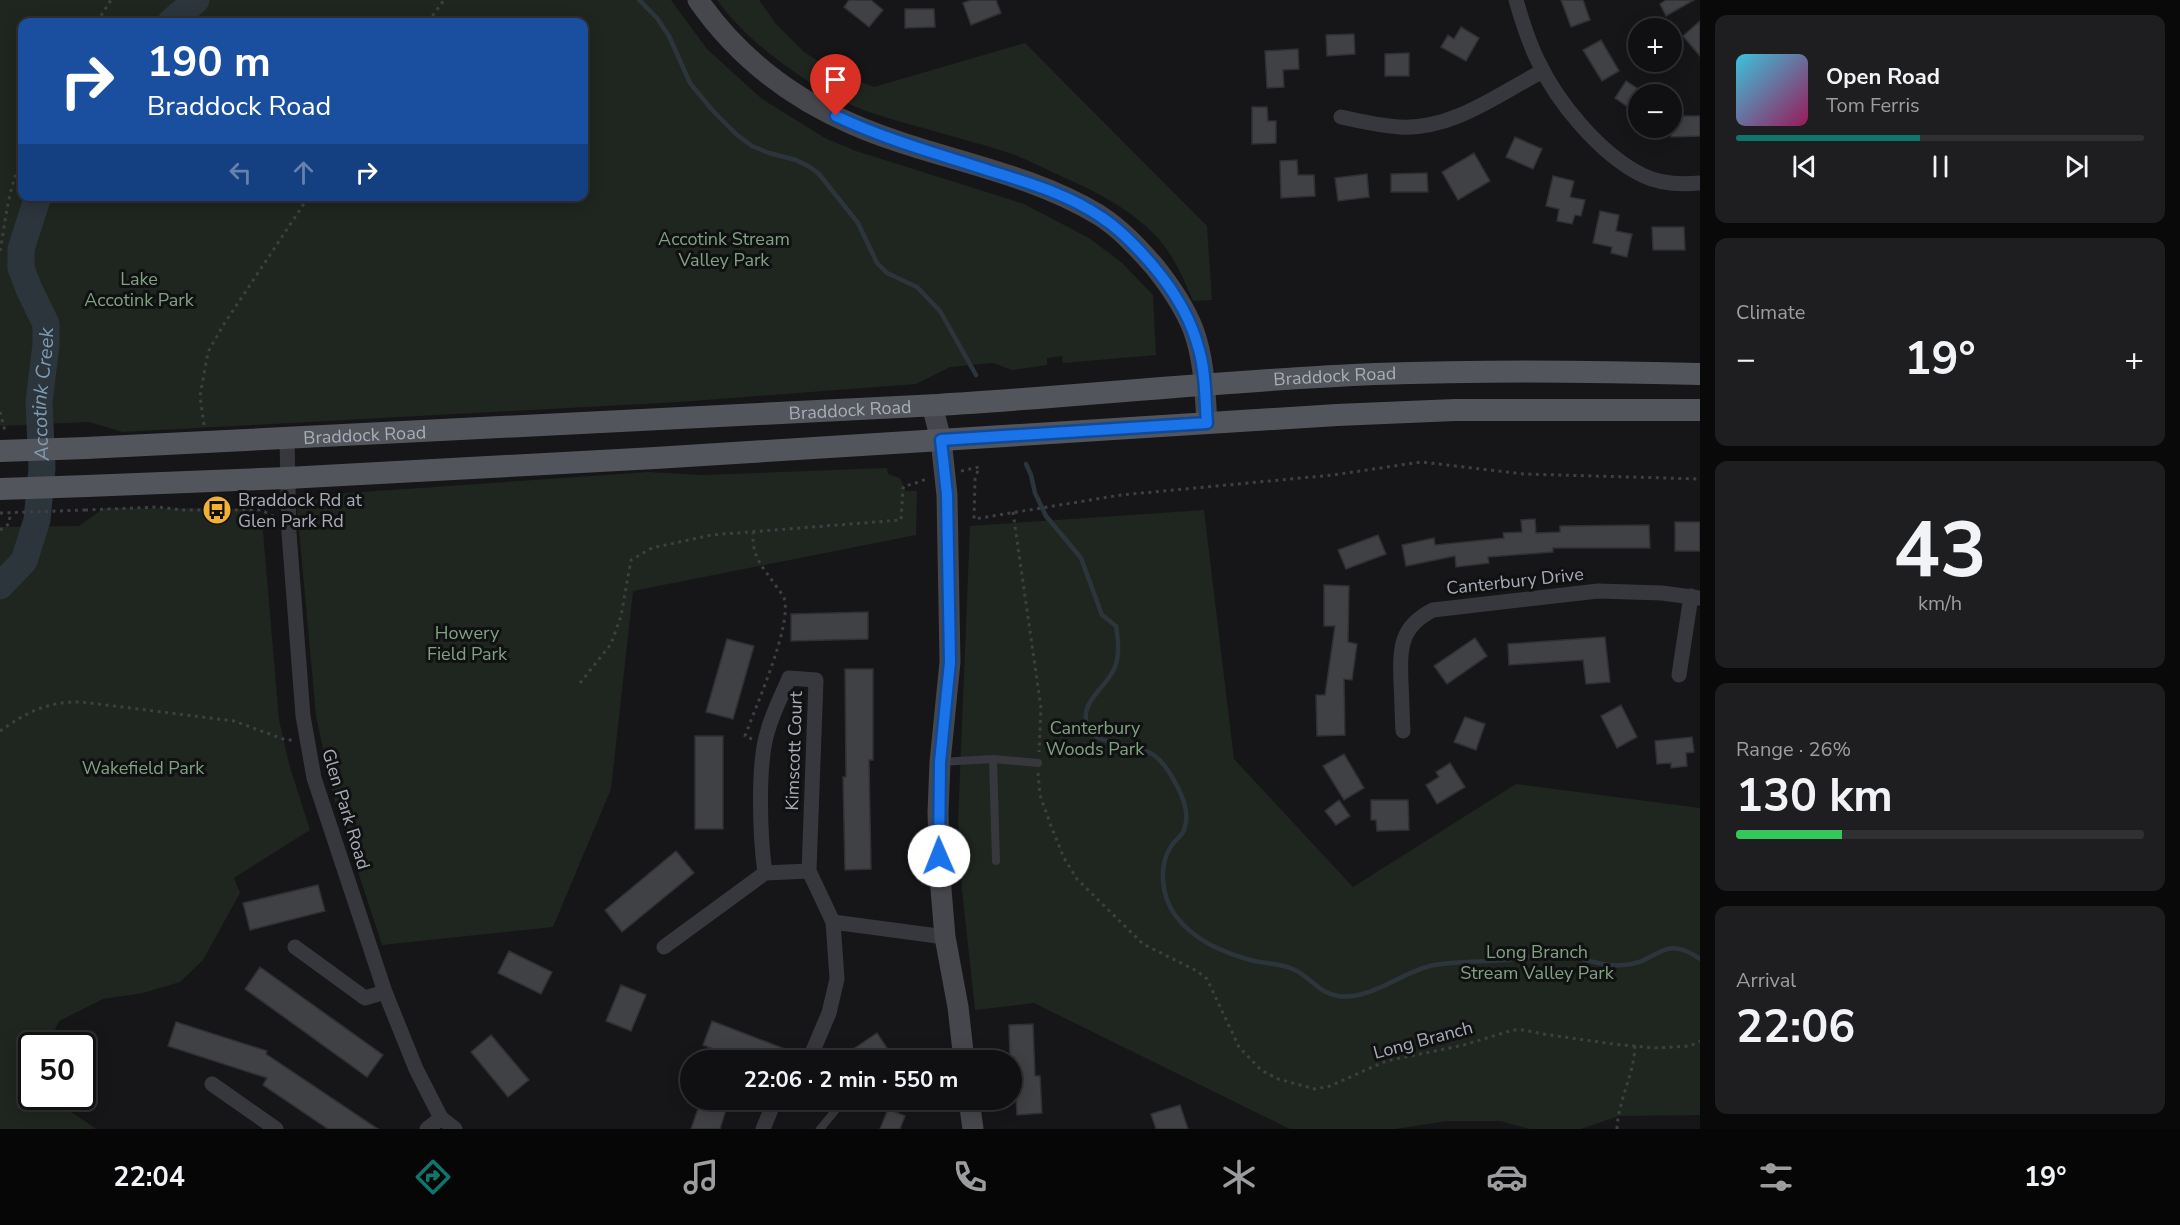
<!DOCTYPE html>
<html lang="en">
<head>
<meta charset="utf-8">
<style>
  body { margin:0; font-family:"Nunito Sans",sans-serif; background:#1e1e20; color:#f1f3f6; height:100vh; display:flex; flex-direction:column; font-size:22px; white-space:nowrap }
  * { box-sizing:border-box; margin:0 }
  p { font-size:20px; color:#9c9d9f }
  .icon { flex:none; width:33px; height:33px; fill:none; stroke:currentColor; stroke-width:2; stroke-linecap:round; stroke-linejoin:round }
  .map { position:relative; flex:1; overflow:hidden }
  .panel { display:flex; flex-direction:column; gap:15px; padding:15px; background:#09090a; width:480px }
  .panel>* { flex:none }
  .top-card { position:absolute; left:18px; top:18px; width:570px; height:183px; border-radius:12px; box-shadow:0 3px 15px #0003,0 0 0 2px #303032; background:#1a4fa0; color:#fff; overflow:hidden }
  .buttons { position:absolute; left:1628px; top:18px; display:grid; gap:12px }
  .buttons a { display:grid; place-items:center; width:54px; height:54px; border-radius:50%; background:#101012; box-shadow:0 3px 15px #0003,0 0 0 2px #303032; font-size:30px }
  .speed { position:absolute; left:18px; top:1032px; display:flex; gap:12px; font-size:30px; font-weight:700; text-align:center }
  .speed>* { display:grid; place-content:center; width:78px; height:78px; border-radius:50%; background:#101012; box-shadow:0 3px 15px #0003,0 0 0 2px #303032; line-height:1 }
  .speed .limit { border:3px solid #111; border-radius:9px; background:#fff; color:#111 }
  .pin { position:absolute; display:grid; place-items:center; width:51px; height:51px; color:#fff; margin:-62px -26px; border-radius:50% 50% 50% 0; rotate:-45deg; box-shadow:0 0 6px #0007 }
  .pin .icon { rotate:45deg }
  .me { position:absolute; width:66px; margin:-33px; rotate:359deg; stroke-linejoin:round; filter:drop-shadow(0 0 4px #0008) }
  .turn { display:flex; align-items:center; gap:21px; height:126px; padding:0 30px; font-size:27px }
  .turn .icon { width:78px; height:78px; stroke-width:2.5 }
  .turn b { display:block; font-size:42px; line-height:51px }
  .lanes { display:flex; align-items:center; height:57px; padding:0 30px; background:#0003; justify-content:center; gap:30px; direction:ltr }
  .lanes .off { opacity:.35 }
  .big { font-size:45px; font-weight:700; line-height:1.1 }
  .panel .card { flex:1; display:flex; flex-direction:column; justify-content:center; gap:9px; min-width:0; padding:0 21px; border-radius:12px; background:#1e1e20 }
  .panel .dial { align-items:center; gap:0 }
  .dial b { font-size:78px; line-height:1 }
  .song { display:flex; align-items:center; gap:18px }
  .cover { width:72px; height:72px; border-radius:9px; background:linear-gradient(135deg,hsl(190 70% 55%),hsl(330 70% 35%)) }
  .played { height:6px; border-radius:3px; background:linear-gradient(90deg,#0f766e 45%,#303032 45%) }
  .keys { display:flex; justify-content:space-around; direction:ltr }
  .heat { display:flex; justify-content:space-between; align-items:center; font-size:33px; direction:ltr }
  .charge { height:9px; border-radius:4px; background:linear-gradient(90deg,#34c759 26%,#303032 0) }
  .trip { position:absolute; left:680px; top:1050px; width:342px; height:60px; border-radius:30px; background:#101012; box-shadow:0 3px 15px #0003,0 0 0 2px #303032; font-weight:700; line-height:60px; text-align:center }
  .menu { display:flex; height:96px; justify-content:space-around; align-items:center; background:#060607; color:#9c9d9f }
  .menu .icon { width:42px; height:42px }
  .menu .selected { color:#0f766e }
  .menu b { font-size:27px; color:#f1f3f6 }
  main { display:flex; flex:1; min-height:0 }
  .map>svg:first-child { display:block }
  .green { fill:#1e261f; fill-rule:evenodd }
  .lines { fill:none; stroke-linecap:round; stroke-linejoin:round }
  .stream { stroke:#2c353c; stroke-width:4.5 }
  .river { stroke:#2c353c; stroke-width:27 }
  .building { fill:#404145; stroke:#303034; stroke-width:1.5 }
  .path { stroke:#3d3f44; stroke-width:3; stroke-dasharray:3 4.5; stroke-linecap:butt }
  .lane { stroke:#37383d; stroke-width:8 }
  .street { stroke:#37383d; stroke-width:15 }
  .secondary { stroke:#45474d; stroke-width:21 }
  .primary { stroke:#53555c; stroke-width:22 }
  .path-bridge { stroke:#3d3f44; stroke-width:3; stroke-dasharray:3 4.5; stroke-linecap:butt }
  .primary-bridge { stroke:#53555c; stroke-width:22 }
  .route-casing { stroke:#114b97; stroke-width:15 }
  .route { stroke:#1a73e8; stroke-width:10 }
  .labels { text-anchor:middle; stroke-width:6; stroke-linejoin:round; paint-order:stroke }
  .park-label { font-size:18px; fill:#7fa381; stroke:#111113 }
  .street-label { font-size:18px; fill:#a8adb8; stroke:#111113 }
  .poi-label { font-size:18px; fill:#a8adb8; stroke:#111113; text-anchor:start }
  .water-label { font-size:20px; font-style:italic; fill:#7f9bb3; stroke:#111113 }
</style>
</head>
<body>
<main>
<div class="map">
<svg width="1700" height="1129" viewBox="0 0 1700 1129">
  <rect width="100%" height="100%" fill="#161618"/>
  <path class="green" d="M 0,0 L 671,0 L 707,49 L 762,99 L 825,138 L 856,151 L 1024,204 L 1089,238 L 1121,262 L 1153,295 L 1156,355 L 1063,363 L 1062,356 L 1047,358 L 1047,365 L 1012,370 L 993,363 L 950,367 L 916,384 L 679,402 L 123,432 L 89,422 L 0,426 ZM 584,22 L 584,196 L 22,196 L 22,22 Z
    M 717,0 L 759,0 L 776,24 L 804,52 L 837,73 L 874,87 L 1025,43 L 1207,226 L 1212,300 L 1193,301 C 1183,277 1173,254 1155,235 C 1130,209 1095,191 1063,177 C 1045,169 1027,159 1009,153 C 963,138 915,127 869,112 C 818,94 748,44 717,0 Z
    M 887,468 L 888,474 L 900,478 L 906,491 L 917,491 L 916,535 L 633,591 L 611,789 L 553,927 L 382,945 L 333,795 L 316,716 L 297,508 L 299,501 L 304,496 L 648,472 L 702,475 Z
    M 104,508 L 252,509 L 262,520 L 279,720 L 289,764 L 310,830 L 234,878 L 240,893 L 203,960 L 180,982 L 143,993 L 103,999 L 59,1021 L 48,1045 L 32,1046 L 32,1096 C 49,1096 81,1118 96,1129 L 0,1129 L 0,527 L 79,526 Z
    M 1204,510 L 1234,759 L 1353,887 L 1516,784 L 1700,808 L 1700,1115 L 1619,1116 L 1581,1129 L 1530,1129 L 1500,1121 L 1447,1121 L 1395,1129 L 1290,1129 L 1034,1003 L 975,1010 L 962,890 L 958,823 L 970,526 Z"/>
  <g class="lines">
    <path class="stream" d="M 639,0 L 657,18 L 669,36 L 690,83 L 713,111 L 737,135 L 752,146 L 769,153 L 796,160 L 810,167 L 819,174 L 858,223 L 877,263 L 887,273 L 917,287 L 940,311 L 976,375
      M 1026,464 L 1031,475 L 1035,493 L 1046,516 L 1081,558 L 1102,615 L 1116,626 C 1118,638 1120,655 1115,667 C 1107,688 1077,702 1088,728 C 1096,746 1138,743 1155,756 C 1164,763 1172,776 1177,786 C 1184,799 1190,815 1184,830 C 1182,836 1175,840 1172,845 C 1158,865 1161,895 1175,915 C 1194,941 1224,953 1254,961 C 1267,964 1282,963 1295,970 C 1311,978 1319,993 1338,996 C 1371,1001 1402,971 1434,965 C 1456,961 1481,962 1504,960 C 1522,959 1540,953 1559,954 C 1581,957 1601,967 1623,965 C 1658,964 1662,932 1700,959"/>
    <g class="river">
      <path d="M 171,22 L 196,0"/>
      <path id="s1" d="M 0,586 L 24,561 L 37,520 L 42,468 L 39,402 L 46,345 L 46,324 L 29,289 L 21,268 L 21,249 L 38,196"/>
    </g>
  </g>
  <path class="building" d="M 849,0 L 871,0 L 883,10 L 869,27 L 844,7 Z
    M 971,0 L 996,0 L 1001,13 L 971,25 L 963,3 Z
    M 1561,0 L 1583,0 L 1590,20 L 1571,27 Z
    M 1666,0 L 1694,0 L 1666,16 L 1660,4 Z
    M 905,9 L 934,9 L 935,27 L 905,28 Z
    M 1700,21 L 1700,56 L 1683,36 Z
    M 1461,27 L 1479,38 L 1466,61 L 1441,47 L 1448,35 L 1454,39 Z
    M 1354,34 L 1355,54 L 1327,56 L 1326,35 Z
    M 1601,40 L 1619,71 L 1602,81 L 1583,50 Z
    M 1298,49 L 1299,69 L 1283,70 L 1284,87 L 1267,88 L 1265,51 Z
    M 1409,53 L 1409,76 L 1385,76 L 1385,54 Z
    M 1626,81 L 1638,89 L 1638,114 L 1615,98 Z
    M 1252,107 L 1267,107 L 1268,121 L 1276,121 L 1276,143 L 1252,144 Z
    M 1671,111 L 1679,116 L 1700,116 L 1700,136 L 1671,137 Z
    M 1515,137 L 1542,149 L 1533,169 L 1506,157 Z
    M 1474,153 L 1490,181 L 1458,200 L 1442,172 Z
    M 1297,160 L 1298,175 L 1314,175 L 1315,196 L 1281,198 L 1280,161 Z
    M 1427,173 L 1428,192 L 1391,192 L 1391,174 Z
    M 1367,174 L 1369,197 L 1338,201 L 1335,178 Z
    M 1553,176 L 1574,181 L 1570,197 L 1585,200 L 1581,216 L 1575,215 L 1572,224 L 1557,221 L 1559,209 L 1546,206 Z
    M 1600,211 L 1619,215 L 1616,231 L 1632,234 L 1627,257 L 1611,253 L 1612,247 L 1593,243 Z
    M 1652,227 L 1684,227 L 1685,250 L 1653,250 Z
    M 1535,519 L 1536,533 L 1560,532 L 1560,526 L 1649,525 L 1650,548 L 1553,548 L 1553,552 L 1488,557 L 1489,563 L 1456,567 L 1455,556 L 1406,566 L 1402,545 L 1434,538 L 1435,545 L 1504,538 L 1503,533 L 1522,532 L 1521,520 Z
    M 1675,522 L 1700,522 L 1700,551 L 1675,551 Z
    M 1378,535 L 1386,554 L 1346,569 L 1338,550 Z
    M 1324,585 L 1349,586 L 1348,642 L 1357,644 L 1352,680 L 1344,679 L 1345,735 L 1317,736 L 1316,695 L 1325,695 L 1335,626 L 1324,626 Z
    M 868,612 L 868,639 L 791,641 L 791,614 Z
    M 1605,637 L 1610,682 L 1586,684 L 1583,660 L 1509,665 L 1508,644 Z
    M 1475,638 L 1487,656 L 1447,684 L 1434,666 Z
    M 727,639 L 754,646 L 733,719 L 706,712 Z
    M 845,669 L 873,669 L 873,760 L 869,760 L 871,869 L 845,870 L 843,777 L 846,777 Z
    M 1621,705 L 1637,737 L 1617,748 L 1601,716 Z
    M 1465,717 L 1485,724 L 1476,750 L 1454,742 Z
    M 695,736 L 723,736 L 723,829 L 695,829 Z
    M 1692,737 L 1694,752 L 1686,753 L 1687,766 L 1671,768 L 1671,763 L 1657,764 L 1655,741 Z
    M 1344,754 L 1364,788 L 1344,800 L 1323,766 Z
    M 1450,763 L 1465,787 L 1437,804 L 1426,785 L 1439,777 L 1436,772 Z
    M 1339,800 L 1350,816 L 1336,825 L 1325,811 Z
    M 1371,800 L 1408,800 L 1409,830 L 1377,831 L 1376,820 L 1371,820 Z
    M 676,851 L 694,873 L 622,932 L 605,910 Z
    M 318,885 L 325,911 L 250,930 L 243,903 Z
    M 509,951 L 552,972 L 541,994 L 498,973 Z
    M 260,967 L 383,1055 L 367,1077 L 245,989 Z
    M 621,985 L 646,995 L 631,1031 L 606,1021 Z
    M 712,1021 L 785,1049 L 781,1060 L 742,1060 L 703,1045 Z
    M 176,1022 L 267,1051 L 266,1054 L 378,1129 L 328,1129 L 263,1085 L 267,1078 L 168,1046 Z
    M 1033,1024 L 1035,1076 L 1040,1076 L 1042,1113 L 1017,1115 L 1014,1057 L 1010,1058 L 1009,1025 Z
    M 877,1033 L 895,1060 L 859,1060 L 852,1050 Z
    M 491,1035 L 529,1080 L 508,1097 L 471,1052 Z
    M 701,1100 L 729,1100 L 720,1129 L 691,1129 Z
    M 1180,1105 L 1188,1129 L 1156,1129 L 1151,1114 Z
    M 888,1109 L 905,1116 L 900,1129 L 880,1129 Z"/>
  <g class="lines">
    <path class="path" d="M 97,22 L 111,0
      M 428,22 L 444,0
      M 0,251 C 6,219 8,188 22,160
      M 0,412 L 5,431
      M 204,425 L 200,396 L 208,352 L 224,324 L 309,196
      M 961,471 L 979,467 L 975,479 L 974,519 L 1121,495 L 1333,475 L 1421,462 L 1524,474 L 1700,479
      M 85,510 L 158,507 L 182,510 L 261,510 L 273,516 L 274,520
      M 1013,512 L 1041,708 L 1039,752
      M 0,530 L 9,524 L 10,516
      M 580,683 L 611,644 L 621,616 L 631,560 L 652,548 L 711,535 L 901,520 L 903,488 L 905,485 C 913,486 920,480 928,479
      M 0,731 C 27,712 48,701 82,702 L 234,721 L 286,740 L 293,740
      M 752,739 L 745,736 C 755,708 793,624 784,598 C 782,594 779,590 776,586 C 763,567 752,558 753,533
      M 1038,773 L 1040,795 L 1051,826 L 1064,858 L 1077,879 L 1143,944 L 1197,971 L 1207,979 L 1239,1047 L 1261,1070 L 1278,1079 L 1315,1089 L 1330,1086 L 1386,1061 L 1464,1045 L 1513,1030 L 1524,1030 L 1543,1034 L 1613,1044 L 1655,1048 L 1690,1046 L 1700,1041
      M 1617,1129 C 1618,1100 1634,1076 1635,1046"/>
    <path class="lane" d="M 993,759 L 1038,763
      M 941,762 L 993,759 L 996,861
      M 820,1129 L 844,1100"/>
    <path class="street" d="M 1516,0 C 1522,21 1528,41 1538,61 C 1557,102 1600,154 1642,175 C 1660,184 1680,185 1700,183
      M 1341,117 C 1360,121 1380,126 1400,127 C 1453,130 1498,94 1543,71
      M 287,439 L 289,533 L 303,716 L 314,778 L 385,992 L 416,1069 L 441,1118 L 455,1129
      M 1679,675 L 1691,596
      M 1403,731 C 1402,715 1402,699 1401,683 C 1400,649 1399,627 1433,610 L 1598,591 L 1662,593 L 1700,598
      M 765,873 C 760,837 757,763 768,730 C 773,712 782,695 789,678 L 816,680 L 809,871
      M 833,922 L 945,937
      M 295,947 L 365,998 L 385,992
      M 664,947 L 765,873 L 809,871 L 833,922 L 837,979 L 829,1013 L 809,1060
      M 212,1084 L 276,1129
      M 427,1129 L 441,1118
      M 763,1129 L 775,1100"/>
    <path class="secondary" d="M 698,0 C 737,56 790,97 852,124 C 932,159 1023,169 1099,215 C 1121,229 1138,248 1155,267 C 1170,286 1184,306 1193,329 C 1204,358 1205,391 1207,423
      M 932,405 L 941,440 L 947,495 L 950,662 L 940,762 L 938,813 L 940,877 L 945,937 L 958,1007 L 964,1060
      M 969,1100 L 973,1129"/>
    <g class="primary">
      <path id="s2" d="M 86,448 C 370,435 654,422 938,405 C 1084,396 1229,380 1375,374 C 1483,370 1592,371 1700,374"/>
      <path d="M 87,486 L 287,478 L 655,458 L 1337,415 L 1455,410 L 1700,410"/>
    </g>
    <path class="path-bridge" d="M 0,513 L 85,510"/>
    <path class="primary-bridge" d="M 0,451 L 86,448
      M 0,489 L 87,486"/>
  </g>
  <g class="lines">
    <g class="route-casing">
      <path id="route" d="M 836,116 C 888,141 946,156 1000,174 C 1035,185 1071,196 1101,217 C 1121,230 1138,248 1154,267 C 1175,292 1191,318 1199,350 C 1206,373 1205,399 1207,423 L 941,440 L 947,495 L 950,662 L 940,762 L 939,856"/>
    </g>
    <use href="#route" class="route"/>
  </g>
  <defs>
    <g id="bus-disc" transform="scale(1.5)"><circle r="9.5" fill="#f2b134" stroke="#111113"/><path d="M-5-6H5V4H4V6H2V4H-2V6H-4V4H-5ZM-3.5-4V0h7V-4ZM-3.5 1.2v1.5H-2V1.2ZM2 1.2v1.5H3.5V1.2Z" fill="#111"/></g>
  </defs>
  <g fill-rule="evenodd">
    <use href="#bus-disc" x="217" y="510"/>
  </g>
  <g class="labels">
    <g class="park-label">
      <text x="724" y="245">Accotink Stream<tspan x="724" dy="21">Valley Park</tspan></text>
      <text x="139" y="285">Lake<tspan x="139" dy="21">Accotink Park</tspan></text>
      <text x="467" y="639">Howery<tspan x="467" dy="21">Field Park</tspan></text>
      <text x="1095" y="734">Canterbury<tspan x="1095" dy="21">Woods Park</tspan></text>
      <text x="143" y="774">Wakefield Park</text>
      <text x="1537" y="958">Long Branch<tspan x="1537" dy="21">Stream Valley Park</tspan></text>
    </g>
    <g class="street-label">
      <text dy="6" stroke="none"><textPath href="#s2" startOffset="1251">Braddock Road</textPath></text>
      <text dy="6" stroke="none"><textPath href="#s2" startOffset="765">Braddock Road</textPath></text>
      <text dy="6" stroke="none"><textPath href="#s2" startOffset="279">Braddock Road</textPath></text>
      <text transform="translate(1515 581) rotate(-6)" y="6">Canterbury Drive</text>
      <text transform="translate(794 751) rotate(-88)" y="6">Kimscott Court</text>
      <text transform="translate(346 809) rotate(73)" y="6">Glen Park Road</text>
      <text transform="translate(1423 1040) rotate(-15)" y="6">Long Branch</text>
    </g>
    <g class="poi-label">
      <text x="238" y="506">Braddock Rd at<tspan x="238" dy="21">Glen Park Rd</tspan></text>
    </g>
    <g class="water-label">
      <text dy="7" stroke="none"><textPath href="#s1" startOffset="204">Accotink Creek</textPath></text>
    </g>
  </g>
</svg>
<div class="buttons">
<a>+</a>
<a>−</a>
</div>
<div class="speed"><div class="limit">50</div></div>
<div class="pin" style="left:836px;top:116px;background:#d93025"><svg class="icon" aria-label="arrive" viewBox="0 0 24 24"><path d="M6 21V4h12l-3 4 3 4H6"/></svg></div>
<svg class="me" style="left:939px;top:856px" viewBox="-20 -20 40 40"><circle r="19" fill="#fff"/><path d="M0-13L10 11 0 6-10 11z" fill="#1a73e8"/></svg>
<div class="trip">22:06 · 2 min · 550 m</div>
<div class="top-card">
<div class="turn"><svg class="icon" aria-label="right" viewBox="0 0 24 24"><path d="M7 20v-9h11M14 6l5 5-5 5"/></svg><div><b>190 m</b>Braddock Road</div></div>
<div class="lanes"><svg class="icon off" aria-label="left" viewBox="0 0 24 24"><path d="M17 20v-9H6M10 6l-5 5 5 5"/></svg><svg class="icon off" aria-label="ahead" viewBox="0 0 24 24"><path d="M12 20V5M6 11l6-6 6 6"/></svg><svg class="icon" aria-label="right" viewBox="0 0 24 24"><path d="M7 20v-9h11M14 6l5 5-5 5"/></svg></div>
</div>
</div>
<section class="panel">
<div class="card">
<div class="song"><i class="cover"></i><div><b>Open Road</b><p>Tom Ferris</p></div></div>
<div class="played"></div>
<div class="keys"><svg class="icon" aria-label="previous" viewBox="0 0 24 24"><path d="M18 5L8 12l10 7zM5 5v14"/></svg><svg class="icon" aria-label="pause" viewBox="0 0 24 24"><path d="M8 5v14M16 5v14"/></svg><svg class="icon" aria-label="next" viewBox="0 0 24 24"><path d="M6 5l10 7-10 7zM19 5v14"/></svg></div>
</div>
<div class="card"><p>Climate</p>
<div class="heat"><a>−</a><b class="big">19°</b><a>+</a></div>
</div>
<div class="card dial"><b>43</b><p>km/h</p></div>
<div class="card"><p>Range · 26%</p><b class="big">130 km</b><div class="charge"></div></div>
<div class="card"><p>Arrival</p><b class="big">22:06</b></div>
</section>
</main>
<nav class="menu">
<b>22:04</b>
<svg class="icon selected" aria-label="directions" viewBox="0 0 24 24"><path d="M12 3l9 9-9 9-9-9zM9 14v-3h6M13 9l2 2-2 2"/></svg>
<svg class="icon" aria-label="music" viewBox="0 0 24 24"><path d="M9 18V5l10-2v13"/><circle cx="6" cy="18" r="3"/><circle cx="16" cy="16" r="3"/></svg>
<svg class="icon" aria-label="phone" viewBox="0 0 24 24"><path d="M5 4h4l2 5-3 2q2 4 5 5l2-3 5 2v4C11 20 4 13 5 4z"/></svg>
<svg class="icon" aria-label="climate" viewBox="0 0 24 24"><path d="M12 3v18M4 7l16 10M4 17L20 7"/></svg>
<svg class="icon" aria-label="car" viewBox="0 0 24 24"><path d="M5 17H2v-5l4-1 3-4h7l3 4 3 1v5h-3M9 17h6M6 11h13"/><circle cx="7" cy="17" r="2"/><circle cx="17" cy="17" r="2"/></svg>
<svg class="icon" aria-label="filters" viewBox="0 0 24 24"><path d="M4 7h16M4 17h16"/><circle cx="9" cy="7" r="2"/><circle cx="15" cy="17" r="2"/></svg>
<b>19°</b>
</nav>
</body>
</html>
